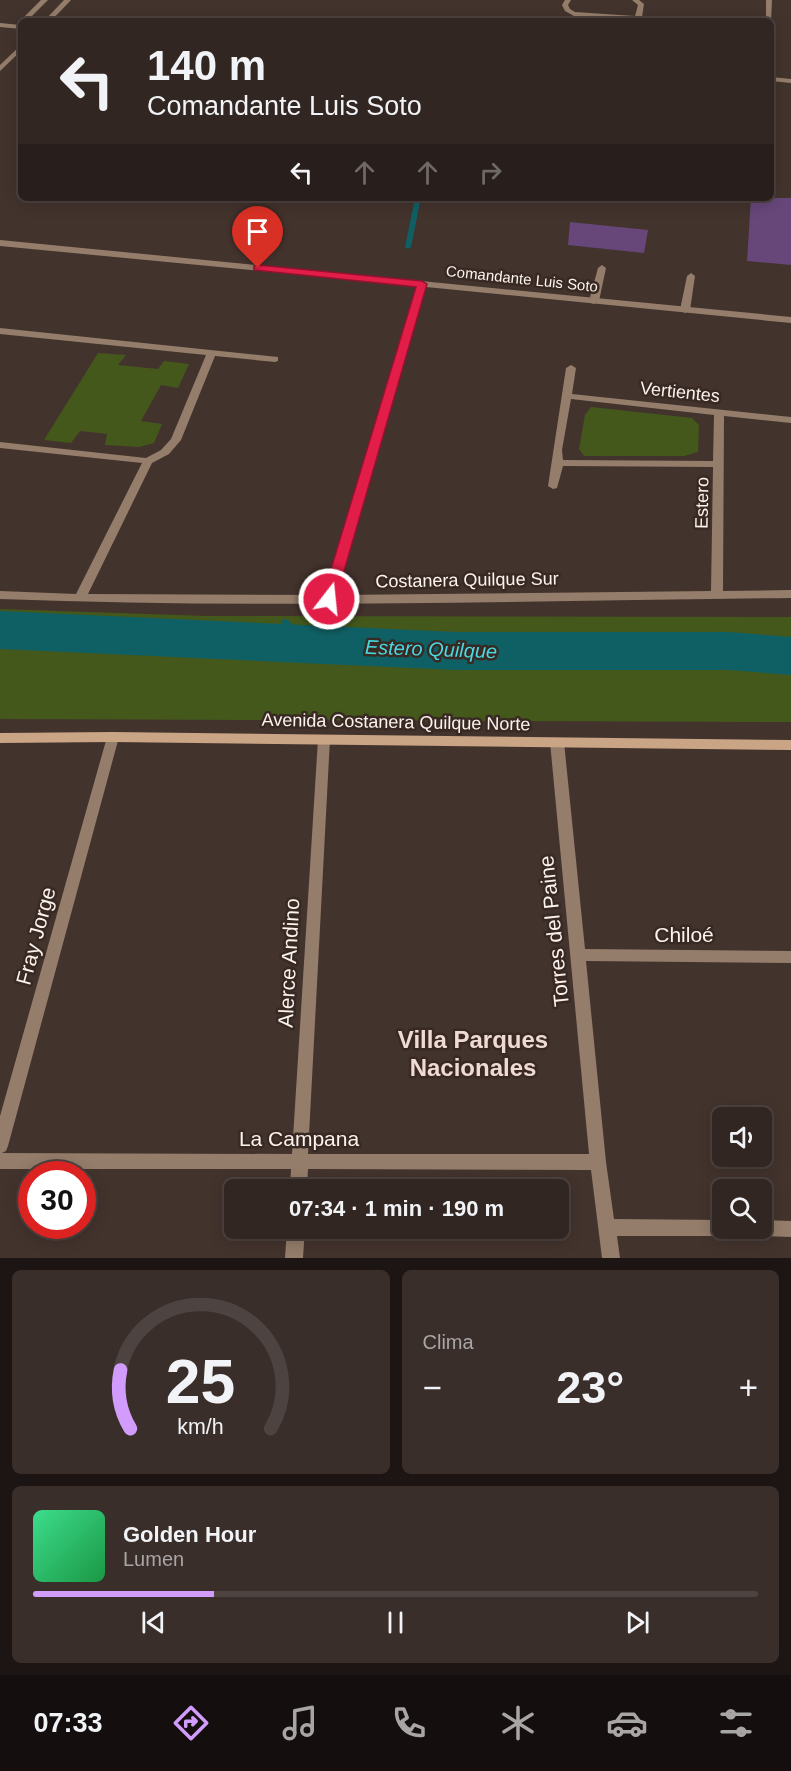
<!DOCTYPE html>
<html lang="es">
<head>
<meta charset="utf-8">
<style>
  body { margin:0; font-family:Arial,sans-serif; background:#3a2e2a; color:#f1f3f6; height:100vh; display:flex; flex-direction:column; font-size:22px; white-space:nowrap }
  * { box-sizing:border-box; margin:0 }
  p { font-size:20px; color:#a8a5a5 }
  .icon { flex:none; width:33px; height:33px; fill:none; stroke:currentColor; stroke-width:2; stroke-linecap:round; stroke-linejoin:round }
  .map { position:relative; height:1258px; overflow:hidden }
  .details { display:flex; flex-direction:column; gap:12px; padding:12px; background:#1c1513; flex:1 }
  .details>* { flex:none }
  .banner { position:absolute; left:18px; top:18px; width:756px; height:183px; border-radius:9px; box-shadow:0 3px 15px #0003,0 0 0 2px #4d4340; background:#322622; color:#f1f3f6; overflow:hidden }
  .buttons { position:absolute; left:712px; top:1107px; display:grid; gap:12px }
  .buttons a { display:grid; place-items:center; width:60px; height:60px; border-radius:9px; background:#322622; box-shadow:0 3px 15px #0003,0 0 0 2px #4d4340; font-size:30px }
  .speed { position:absolute; left:18px; top:1161px; display:flex; gap:12px; font-size:30px; font-weight:700; text-align:center }
  .speed>* { display:grid; place-content:center; width:78px; height:78px; border-radius:50%; background:#322622; box-shadow:0 3px 15px #0003,0 0 0 2px #4d4340; line-height:1 }
  .speed .limit { border:9px solid #d22; background:#fff; color:#111 }
  .pin { position:absolute; display:grid; place-items:center; width:51px; height:51px; color:#fff; margin:-62px -26px; border-radius:50% 50% 50% 0; rotate:-45deg; box-shadow:0 0 6px #0007 }
  .pin .icon { rotate:45deg }
  .me { position:absolute; width:66px; margin:-33px; rotate:16deg; stroke-linejoin:round; filter:drop-shadow(0 0 4px #0008) }
  .turn { display:flex; align-items:center; gap:21px; height:126px; padding:0 30px; font-size:27px }
  .turn .icon { width:78px; height:78px; stroke-width:2.5 }
  .turn b { display:block; font-size:42px; line-height:51px }
  .lanes { display:flex; align-items:center; height:57px; padding:0 30px; background:#0003; justify-content:center; gap:30px; direction:ltr }
  .lanes .off { opacity:.35 }
  .big { font-size:45px; font-weight:800; line-height:1.1 }
  .details .card { flex:1; display:flex; flex-direction:column; justify-content:center; gap:9px; min-width:0; padding:0 21px; border-radius:9px; background:#3a2e2a }
  .details .dial { align-items:center; gap:0 }
  .dial svg { height:156px; overflow:visible; fill:none; stroke:#4d4340; stroke-width:7; stroke-linecap:round; text-anchor:middle }
  .dial text { fill:#f1f3f6; stroke:none }
  .song { display:flex; align-items:center; gap:18px }
  .cover { width:72px; height:72px; border-radius:9px; background:linear-gradient(135deg,hsl(150 70% 55%),hsl(140 70% 35%)) }
  .played { height:6px; border-radius:3px; background:linear-gradient(90deg,#d29cfd 25%,#4d4340 25%) }
  .keys { display:flex; justify-content:space-around; direction:ltr }
  .heat { display:flex; justify-content:space-between; align-items:center; font-size:33px; direction:ltr }
  .details .tiles { flex:1; display:grid; gap:12px; grid-template-columns:1fr 1fr }
  .card:last-child { grid-column:span 2 }
  .trip { position:absolute; left:224px; top:1179px; width:345px; height:60px; border-radius:9px; background:#322622; box-shadow:0 3px 15px #0003,0 0 0 2px #4d4340; font-weight:800; line-height:60px; text-align:center }
  .dock { display:flex; height:96px; justify-content:space-around; align-items:center; background:#140f0e; color:#a8a5a5 }
  .dock .icon { width:42px; height:42px }
  .dock .current { color:#d29cfd }
  .dock b { font-size:27px; color:#f1f3f6 }
  .map>svg:first-child { display:block }
  .green { fill:#44581c }
  .lines { fill:none; stroke-linecap:round; stroke-linejoin:round }
  .stream { fill:#0f6065; fill-rule:evenodd }
  .river { fill:#0f6065; fill-rule:evenodd }
  .building { fill:#67477a }
  .lane { fill:#947d6a; fill-rule:evenodd }
  .street { fill:#947d6a; fill-rule:evenodd }
  .secondary { fill:#c9a485; fill-rule:evenodd }
  .route { fill:#e11d48; stroke:#92132f; stroke-width:1.5 }
  .labels { text-anchor:middle; stroke-width:5; stroke-linejoin:round; paint-order:stroke }
  .far-street-label { font-size:15px; fill:#fcf2ee; stroke:#382923 }
  .street-label { font-size:18px; fill:#fcf2ee; stroke:#382923 }
  .water-label { font-size:20px; font-style:italic; fill:#49d7e1; stroke:#382923 }
  .near-street-label { font-size:21px; fill:#fcf2ee; stroke:#382923 }
  .near-neighbourhood-label { font-size:24px; font-weight:bold; fill:#efdbd3; stroke:#382923 }
</style>
</head>
<body>
<div class="map">
<svg width="791" height="1258" viewBox="0 0 791 1258">
  <rect width="100%" height="100%" fill="#43332d"/>
  <path class="green" d="M 98,353 L 126,355 L 118,365 L 158,369 L 164,361 L 189,364 L 178,388 L 161,385 L 141,421 L 162,424 L 154,443 L 139,447 L 105,445 L 107,434 L 80,431 L 71,443 L 44,440 Z
    M 591,407 L 692,418 L 699,425 L 698,452 L 684,456 L 584,456 L 579,449 L 585,415 Z
    M 0,609 L 207,616 L 791,617 L 791,722 L 0,719 Z"/>
  <g class="lines">
    <path class="stream" d="M 400,198 L 410,198 L 420,202 L 411,247 L 408,249 L 405,247 L 414,203 Z
      M 285,619 L 288,620 L 308,642 L 310,644 L 308,646 L 302,646 L 282,624 L 281,622 L 282,620 Z"/>
    <path class="river" d="M 0,611 L 456,632 L 729,632 L 791,637 L 791,675 L 729,670 L 456,670 L 0,649 Z"/>
  </g>
  <path class="building" d="M 751,198 L 791,198 L 791,265 L 747,261 Z
    M 570,222 L 648,230 L 644,253 L 568,245 Z"/>
  <g class="lines">
    <path class="lane" d="M 602,265 L 606,268 L 599,301 L 594,304 L 591,303 L 589,301 L 598,268 Z
      M 691,273 L 695,276 L 690,310 L 685,313 L 680,310 L 687,276 Z"/>
    <path class="street" d="M 41,0 L 48,0 L 27,21 L 21,22 L 21,20 Z
      M 64,0 L 71,0 L 51,21 L 44,21 Z
      M 565,0 L 571,0 L 568,5 L 570,9 L 575,12 L 635,16 L 638,5 L 632,0 L 639,0 L 644,4 L 642,17 L 676,19 L 679,21 L 648,21 L 574,16 L 565,11 L 562,5 Z
      M 766,0 L 772,0 L 771,22 L 766,21 Z
      M 0,23 L 21,25 L 21,29 L 0,27 Z
      M 21,45 L 21,51 L 0,71 L 0,65 Z
      M 771,77 L 791,79 L 791,83 L 771,81 Z
      M 0,240 L 791,317 L 791,323 L 426,287 L 336,595 L 711,591 L 713,467 L 563,466 L 557,488 L 553,489 L 548,486 L 566,368 L 571,365 L 576,368 L 572,394 L 791,417 L 791,423 L 724,416 L 723,591 L 791,590 L 791,598 C 528,601 263,609 0,599 L 0,591 L 76,594 L 142,463 L 0,448 L 0,442 L 146,458 L 161,450 L 171,439 L 206,355 L 0,334 L 0,328 L 278,357 L 278,361 L 275,362 L 215,356 L 181,440 L 169,454 L 152,463 L 88,594 L 324,595 L 417,286 L 0,246 ZM 571,399 L 714,415 L 713,461 L 563,460 L 562,450 Z
      M 113,732 L 118,734 L 119,737 L 8,1146 L 6,1151 L 2,1153 L 292,1154 L 318,739 L 319,736 L 329,736 L 330,739 L 308,1154 L 589,1154 L 550,742 L 552,739 L 562,739 L 564,742 L 585,949 L 791,951 L 791,963 L 586,961 L 606,1162 L 614,1219 L 723,1220 L 723,1228 L 731,1228 L 729,1234 L 723,1236 L 617,1236 L 620,1258 L 602,1258 L 591,1170 L 308,1169 L 307,1190 L 290,1190 L 291,1169 L 0,1169 L 0,1116 L 107,737 L 108,734 Z
      M 762,1220 L 791,1221 L 791,1237 L 762,1236 L 756,1234 L 754,1228 L 762,1228 Z
      M 287,1228 L 305,1228 L 303,1258 L 285,1258 Z"/>
    <path class="secondary" d="M 113,732 L 791,740 L 791,750 L 113,742 L 0,743 L 0,733 Z"/>
  </g>
  <path class="route" d="M 258,265 L 422,281 L 427,284 L 336,599 L 329,604 L 322,599 L 416,287 L 254,270 L 254,266 Z"/>
  <g class="labels">
    <g class="far-street-label">
      <text transform="translate(522 279) rotate(6)" y="5">Comandante Luis Soto</text>
    </g>
    <g class="street-label">
      <text transform="translate(680 392) rotate(6)" y="6">Vertientes</text>
      <text transform="translate(702 503) rotate(-89)" y="6">Estero</text>
      <text transform="translate(467 580) rotate(-1)" y="6">Costanera Quilque Sur</text>
      <text transform="translate(396 722) rotate(1)" y="6">Avenida Costanera Quilque Norte</text>
    </g>
    <g class="water-label">
      <text transform="translate(431 649) rotate(2)" y="7">Estero Quilque</text>
    </g>
    <g class="near-street-label">
      <text transform="translate(554 931) rotate(-96)" y="7">Torres del Paine</text>
      <text x="684" y="942">Chiloé</text>
      <text transform="translate(36 936) rotate(-75)" y="7">Fray Jorge</text>
      <text transform="translate(289 963) rotate(-87)" y="7">Alerce Andino</text>
      <text x="299" y="1146">La Campana</text>
    </g>
    <g class="near-neighbourhood-label">
      <text x="473" y="1048">Villa Parques<tspan x="473" dy="28">Nacionales</tspan></text>
    </g>
  </g>
</svg>
<div class="buttons">
<a><svg class="icon" aria-label="sound" viewBox="0 0 24 24"><path d="M4 9h4l5-4v14l-5-4H4zM17 9q2 3 0 6"/></svg></a>
<a><svg class="icon" aria-label="search" viewBox="0 0 24 24"><circle cx="10" cy="10" r="6"/><path d="M15 15l6 6"/></svg></a>
</div>
<div class="speed"><div class="limit">30</div></div>
<div class="pin" style="left:258px;top:268px;background:#d93025"><svg class="icon" aria-label="arrive" viewBox="0 0 24 24"><path d="M6 21V4h12l-3 4 3 4H6"/></svg></div>
<svg class="me" style="left:329px;top:599px" viewBox="-20 -20 40 40"><circle r="17" fill="#e11d48" stroke="#fff" stroke-width="3"/><path d="M0-11L8 9 0 5-8 9z" fill="#fff"/></svg>
<div class="trip">07:34 · 1 min · 190 m</div>
<div class="banner">
<div class="turn"><svg class="icon" aria-label="left" viewBox="0 0 24 24"><path d="M17 20v-9H6M10 6l-5 5 5 5"/></svg><div><b>140 m</b>Comandante Luis Soto</div></div>
<div class="lanes"><svg class="icon" aria-label="left" viewBox="0 0 24 24"><path d="M17 20v-9H6M10 6l-5 5 5 5"/></svg><svg class="icon off" aria-label="ahead" viewBox="0 0 24 24"><path d="M12 20V5M6 11l6-6 6 6"/></svg><svg class="icon off" aria-label="ahead" viewBox="0 0 24 24"><path d="M12 20V5M6 11l6-6 6 6"/></svg><svg class="icon off" aria-label="right" viewBox="0 0 24 24"><path d="M7 20v-9h11M14 6l5 5-5 5"/></svg></div>
</div>
</div>
<section class="details">
<div class="tiles">
<div class="card dial"><svg viewBox="0 0 100 80">
<path d="M14 69A42 42 0 1 1 86 69"/>
<path d="M14 69A42 42 0 0 1 9 39" stroke="#d29cfd"/>
<text x="50" y="56" font-size="32" font-weight="700">25</text>
<text x="50" y="72" font-size="11">km/h</text>
</svg></div>
<div class="card"><p>Clima</p>
<div class="heat"><a>−</a><b class="big">23°</b><a>+</a></div>
</div>
<div class="card">
<div class="song"><i class="cover"></i><div><b>Golden Hour</b><p>Lumen</p></div></div>
<div class="played"></div>
<div class="keys"><svg class="icon" aria-label="previous" viewBox="0 0 24 24"><path d="M18 5L8 12l10 7zM5 5v14"/></svg><svg class="icon" aria-label="pause" viewBox="0 0 24 24"><path d="M8 5v14M16 5v14"/></svg><svg class="icon" aria-label="next" viewBox="0 0 24 24"><path d="M6 5l10 7-10 7zM19 5v14"/></svg></div>
</div>
</div>
</section>
<nav class="dock">
<b>07:33</b>
<svg class="icon current" aria-label="directions" viewBox="0 0 24 24"><path d="M12 3l9 9-9 9-9-9zM9 14v-3h6M13 9l2 2-2 2"/></svg>
<svg class="icon" aria-label="music" viewBox="0 0 24 24"><path d="M9 18V5l10-2v13"/><circle cx="6" cy="18" r="3"/><circle cx="16" cy="16" r="3"/></svg>
<svg class="icon" aria-label="phone" viewBox="0 0 24 24"><path d="M5 4h4l2 5-3 2q2 4 5 5l2-3 5 2v4C11 20 4 13 5 4z"/></svg>
<svg class="icon" aria-label="climate" viewBox="0 0 24 24"><path d="M12 3v18M4 7l16 10M4 17L20 7"/></svg>
<svg class="icon" aria-label="car" viewBox="0 0 24 24"><path d="M5 17H2v-5l4-1 3-4h7l3 4 3 1v5h-3M9 17h6M6 11h13"/><circle cx="7" cy="17" r="2"/><circle cx="17" cy="17" r="2"/></svg>
<svg class="icon" aria-label="filters" viewBox="0 0 24 24"><path d="M4 7h16M4 17h16"/><circle cx="9" cy="7" r="2"/><circle cx="15" cy="17" r="2"/></svg>
</nav>
</body>
</html>
